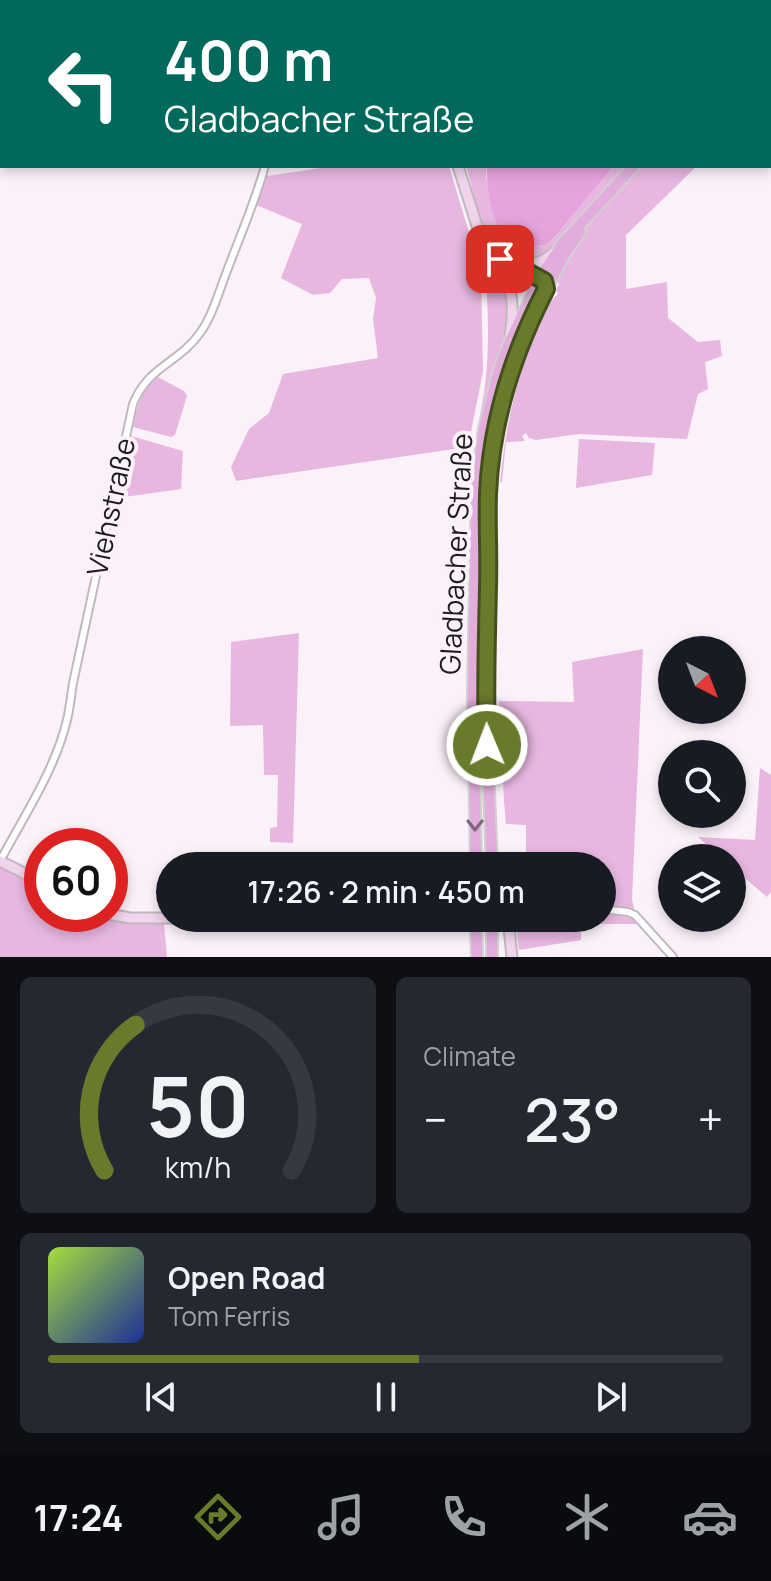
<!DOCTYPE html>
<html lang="en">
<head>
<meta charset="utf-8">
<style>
  body { margin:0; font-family:Manrope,sans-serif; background:#242831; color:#f1f3f6; height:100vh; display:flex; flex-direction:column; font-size:30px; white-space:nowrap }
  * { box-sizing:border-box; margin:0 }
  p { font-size:26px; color:#9ea1a6 }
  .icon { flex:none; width:44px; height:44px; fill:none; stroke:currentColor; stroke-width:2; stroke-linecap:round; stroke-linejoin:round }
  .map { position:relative; height:957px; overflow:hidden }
  .side { display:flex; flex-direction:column; gap:20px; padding:20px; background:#0d0f14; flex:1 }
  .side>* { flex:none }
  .hud { position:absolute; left:0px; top:0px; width:772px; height:168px; box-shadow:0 4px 12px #0003; background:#00695c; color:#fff; overflow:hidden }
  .needle { width:52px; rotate:138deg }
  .controls { position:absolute; left:658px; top:636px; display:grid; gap:16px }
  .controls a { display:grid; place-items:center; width:88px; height:88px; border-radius:50%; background:#171b24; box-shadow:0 4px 12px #0003; font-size:40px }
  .speed { position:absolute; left:24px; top:828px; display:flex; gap:16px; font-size:40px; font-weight:700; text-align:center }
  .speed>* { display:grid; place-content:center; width:104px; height:104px; border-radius:50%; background:#171b24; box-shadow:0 4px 12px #0003; line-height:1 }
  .speed .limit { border:12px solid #d22; background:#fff; color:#111 }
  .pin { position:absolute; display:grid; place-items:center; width:68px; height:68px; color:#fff; margin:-34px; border-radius:16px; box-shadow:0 4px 12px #0006 }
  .me { position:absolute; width:88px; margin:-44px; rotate:359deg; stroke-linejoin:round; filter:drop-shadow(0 0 6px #0008) }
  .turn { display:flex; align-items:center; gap:28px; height:168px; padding:0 32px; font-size:36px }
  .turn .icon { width:104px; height:104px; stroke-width:2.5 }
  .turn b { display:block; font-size:56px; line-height:68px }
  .big { font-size:60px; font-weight:600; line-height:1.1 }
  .side .tile { flex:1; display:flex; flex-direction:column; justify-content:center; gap:12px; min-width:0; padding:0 28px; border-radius:12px; background:#242831 }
  .side .dial { align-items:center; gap:0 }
  .dial svg { height:208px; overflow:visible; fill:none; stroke:#363941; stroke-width:7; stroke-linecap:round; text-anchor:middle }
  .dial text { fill:#f1f3f6; stroke:none }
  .song { display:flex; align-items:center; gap:24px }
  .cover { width:96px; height:96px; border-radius:12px; background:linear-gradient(135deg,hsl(80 70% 55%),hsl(230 70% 35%)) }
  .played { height:8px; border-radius:4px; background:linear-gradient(90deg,#687b2b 55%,#363941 55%) }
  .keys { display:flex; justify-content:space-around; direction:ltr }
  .heat { display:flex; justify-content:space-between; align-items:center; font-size:44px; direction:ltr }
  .side .tiles { flex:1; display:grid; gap:20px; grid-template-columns:1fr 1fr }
  .tile:last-child { grid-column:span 2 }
  .trip { position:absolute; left:156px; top:852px; width:460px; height:80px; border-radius:40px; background:#171b24; box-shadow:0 4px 12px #0003; font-weight:600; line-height:80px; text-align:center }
  .dock { display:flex; height:128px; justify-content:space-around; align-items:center; background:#090b0e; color:#9ea1a6 }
  .dock .icon { width:56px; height:56px }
  .dock .active { color:#687b2b }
  .dock b { font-size:36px; color:#f1f3f6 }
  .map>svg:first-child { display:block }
  .green { fill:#e7b7e0 }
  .water { fill:#e4a3dc }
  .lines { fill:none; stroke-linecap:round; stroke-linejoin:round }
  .street-casing { stroke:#c1b7bf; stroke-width:10 }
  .secondary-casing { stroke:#c1b7bf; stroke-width:13 }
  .primary-casing { stroke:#d2d1d2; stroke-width:14 }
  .street { stroke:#fff; stroke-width:6 }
  .secondary { stroke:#f0d5ed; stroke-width:9 }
  .primary { stroke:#e2acdc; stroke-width:10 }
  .oneway { stroke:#80647d }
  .route-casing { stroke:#44501c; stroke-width:20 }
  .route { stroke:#687b2b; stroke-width:14 }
  .labels { text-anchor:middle; stroke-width:8; stroke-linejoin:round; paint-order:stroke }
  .street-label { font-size:28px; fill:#1e1b1e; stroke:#fbf1f9 }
</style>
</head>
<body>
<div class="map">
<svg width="771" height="957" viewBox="0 0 771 957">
  <rect width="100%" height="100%" fill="#fbf1f9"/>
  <path class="green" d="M 334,166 L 449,166 L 481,272 L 483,371 L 468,447 L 236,481 L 231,467 L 249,429 L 269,413 L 283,374 L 378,358 L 373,319 L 376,298 L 369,278 L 342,279 L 330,293 L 313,295 L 281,278 L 302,224 L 256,205 L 267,176 Z
    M 466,166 L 487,166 L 486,177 L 510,241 L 519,248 L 544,245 L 552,240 L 614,166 L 626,166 C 593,195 572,237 535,260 C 526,254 515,259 505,253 C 481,240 474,191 466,166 Z
    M 643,166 L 697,166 L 626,235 L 626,289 L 667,282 L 668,318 L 698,342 L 720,340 L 722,356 L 705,362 L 708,389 L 698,394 L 687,439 L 579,434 L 536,440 L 529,438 L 526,433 L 522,436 L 525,441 L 506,442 L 502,482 L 500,482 C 505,431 515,383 534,336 C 541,319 545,306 558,294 L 556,290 L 559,284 L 556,277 C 570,251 586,225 606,202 C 617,189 630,178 643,166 Z
    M 481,252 C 492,265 504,278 507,295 C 513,321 502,344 494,369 C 487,393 482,418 477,443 L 475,443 C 479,421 484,398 486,376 C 489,354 490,268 479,253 Z
    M 158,377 L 184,391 L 187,396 L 175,435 L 171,437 L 133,427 C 137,407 141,390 158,377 Z
    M 131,436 L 183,451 L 181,489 L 117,498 Z
    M 579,439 L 655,443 L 652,475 L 576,488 Z
    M 299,633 L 293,843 L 270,842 L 270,828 L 277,827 L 278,775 L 264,775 L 263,725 L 230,726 L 231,642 Z
    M 643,649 L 632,899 L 634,909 L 633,917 L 642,924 L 581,924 L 581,940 L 519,950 L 515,918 L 602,918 L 602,866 L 526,866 L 526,825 L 506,824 L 504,801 L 499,701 L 574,702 L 572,662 Z
    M 760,768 L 771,775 L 771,892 L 767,897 L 732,867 L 732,858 L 722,858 L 698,837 L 755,840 Z
    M 0,865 L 42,887 L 42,914 L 96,914 L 128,922 L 164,923 L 167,957 L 0,957 Z"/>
  <path class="water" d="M 487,166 L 614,166 L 552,240 L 545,245 L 519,248 C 514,244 508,241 504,236 C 492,221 486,185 487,166 Z"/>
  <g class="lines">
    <g class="street-casing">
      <path id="street" d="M 61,0 L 70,2
        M 132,0 L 132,2
        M 301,2 L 302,0
        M 0,861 C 24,816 55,770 67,720 C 70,708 71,695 73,683 L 133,404 C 148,366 179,363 200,333 C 213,315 219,291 227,271 C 240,236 255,202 265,166
        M 602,909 L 628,912 L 635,915 L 673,957"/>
    </g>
    <g class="secondary-casing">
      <path id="secondary" d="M 408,0 L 408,2
        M 458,166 L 485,251 C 497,268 520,281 540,288
        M 494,254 L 500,259 L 517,266 L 544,281
        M 518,266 C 533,267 543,261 555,252
        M 500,269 C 514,289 514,311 510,335
        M 0,861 L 42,882
        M 108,914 L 130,918 L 216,918
        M 508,918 L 512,957"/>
    </g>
    <g class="primary-casing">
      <path id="primary" d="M 770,49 L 771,48
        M 476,866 L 473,693 L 476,529 L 478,471 L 484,429 L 498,373 L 509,343 L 543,273 L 563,243 L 634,166
        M 492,866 L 486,718 L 488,493 L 495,432 L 508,381 L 532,316 L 566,252 L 580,232
        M 476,918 L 477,957
        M 492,957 L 492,918"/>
    </g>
    <use href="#street" class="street"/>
    <use href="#secondary" class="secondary"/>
    <use href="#primary" class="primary"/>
  </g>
  <defs><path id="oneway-chevron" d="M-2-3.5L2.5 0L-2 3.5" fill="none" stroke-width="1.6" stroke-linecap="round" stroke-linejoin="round" transform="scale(2)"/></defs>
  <use class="oneway" href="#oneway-chevron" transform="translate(475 825) rotate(90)"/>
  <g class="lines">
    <g class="route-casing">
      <path id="route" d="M 487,745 C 485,692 487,639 488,586 C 489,555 487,524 488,494 C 491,422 513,353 546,289 L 544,281 L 517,266 L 500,259"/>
    </g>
    <use href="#route" class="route"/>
  </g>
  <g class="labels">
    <g class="street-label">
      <text transform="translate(111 507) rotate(-78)" y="10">Viehstraße</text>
      <text transform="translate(456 554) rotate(-87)" y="10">Gladbacher Straße</text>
    </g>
  </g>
</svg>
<div class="controls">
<a><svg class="needle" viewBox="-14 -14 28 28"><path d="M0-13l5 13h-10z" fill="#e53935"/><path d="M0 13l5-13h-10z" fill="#9ea1a6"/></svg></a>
<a><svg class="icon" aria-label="search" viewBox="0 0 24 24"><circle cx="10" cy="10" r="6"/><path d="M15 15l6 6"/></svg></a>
<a><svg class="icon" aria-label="layers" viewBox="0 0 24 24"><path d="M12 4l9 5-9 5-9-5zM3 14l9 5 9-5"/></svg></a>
</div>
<div class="speed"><div class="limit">60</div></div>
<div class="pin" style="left:500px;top:259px;background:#d93025"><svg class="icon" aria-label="arrive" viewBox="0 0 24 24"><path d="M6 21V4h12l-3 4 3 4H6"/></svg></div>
<svg class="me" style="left:487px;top:745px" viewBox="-20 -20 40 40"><circle r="17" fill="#687b2b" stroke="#fff" stroke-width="3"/><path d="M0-11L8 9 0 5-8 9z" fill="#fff"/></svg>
<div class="trip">17:26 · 2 min · 450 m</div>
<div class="hud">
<div class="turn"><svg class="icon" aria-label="left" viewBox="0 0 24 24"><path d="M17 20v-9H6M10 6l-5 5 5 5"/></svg><div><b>400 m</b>Gladbacher Straße</div></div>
</div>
</div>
<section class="side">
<div class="tiles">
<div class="tile dial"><svg viewBox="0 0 100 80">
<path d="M14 69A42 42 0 1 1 86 69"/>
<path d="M14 69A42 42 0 0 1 26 13" stroke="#687b2b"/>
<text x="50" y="56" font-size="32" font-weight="700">50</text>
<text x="50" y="72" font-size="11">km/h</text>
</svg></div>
<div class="tile"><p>Climate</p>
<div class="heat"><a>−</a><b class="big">23°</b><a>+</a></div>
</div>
<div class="tile">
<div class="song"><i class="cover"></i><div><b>Open Road</b><p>Tom Ferris</p></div></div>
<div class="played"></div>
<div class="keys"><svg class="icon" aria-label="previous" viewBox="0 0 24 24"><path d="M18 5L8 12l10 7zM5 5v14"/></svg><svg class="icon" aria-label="pause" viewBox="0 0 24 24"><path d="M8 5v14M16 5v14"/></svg><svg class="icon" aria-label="next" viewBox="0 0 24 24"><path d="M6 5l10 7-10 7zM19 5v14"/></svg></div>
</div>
</div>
</section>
<nav class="dock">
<b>17:24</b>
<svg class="icon active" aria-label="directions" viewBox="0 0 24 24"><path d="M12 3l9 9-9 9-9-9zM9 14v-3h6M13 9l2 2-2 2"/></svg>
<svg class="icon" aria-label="music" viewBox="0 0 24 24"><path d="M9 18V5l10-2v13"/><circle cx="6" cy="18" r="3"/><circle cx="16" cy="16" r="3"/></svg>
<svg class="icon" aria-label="phone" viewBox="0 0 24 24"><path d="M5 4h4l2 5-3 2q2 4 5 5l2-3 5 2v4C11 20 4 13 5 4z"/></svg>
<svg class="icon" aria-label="climate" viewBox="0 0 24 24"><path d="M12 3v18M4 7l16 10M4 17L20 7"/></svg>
<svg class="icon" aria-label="car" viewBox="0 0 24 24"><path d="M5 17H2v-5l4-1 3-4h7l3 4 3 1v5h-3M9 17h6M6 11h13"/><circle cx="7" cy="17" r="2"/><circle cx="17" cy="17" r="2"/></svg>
</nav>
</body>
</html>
